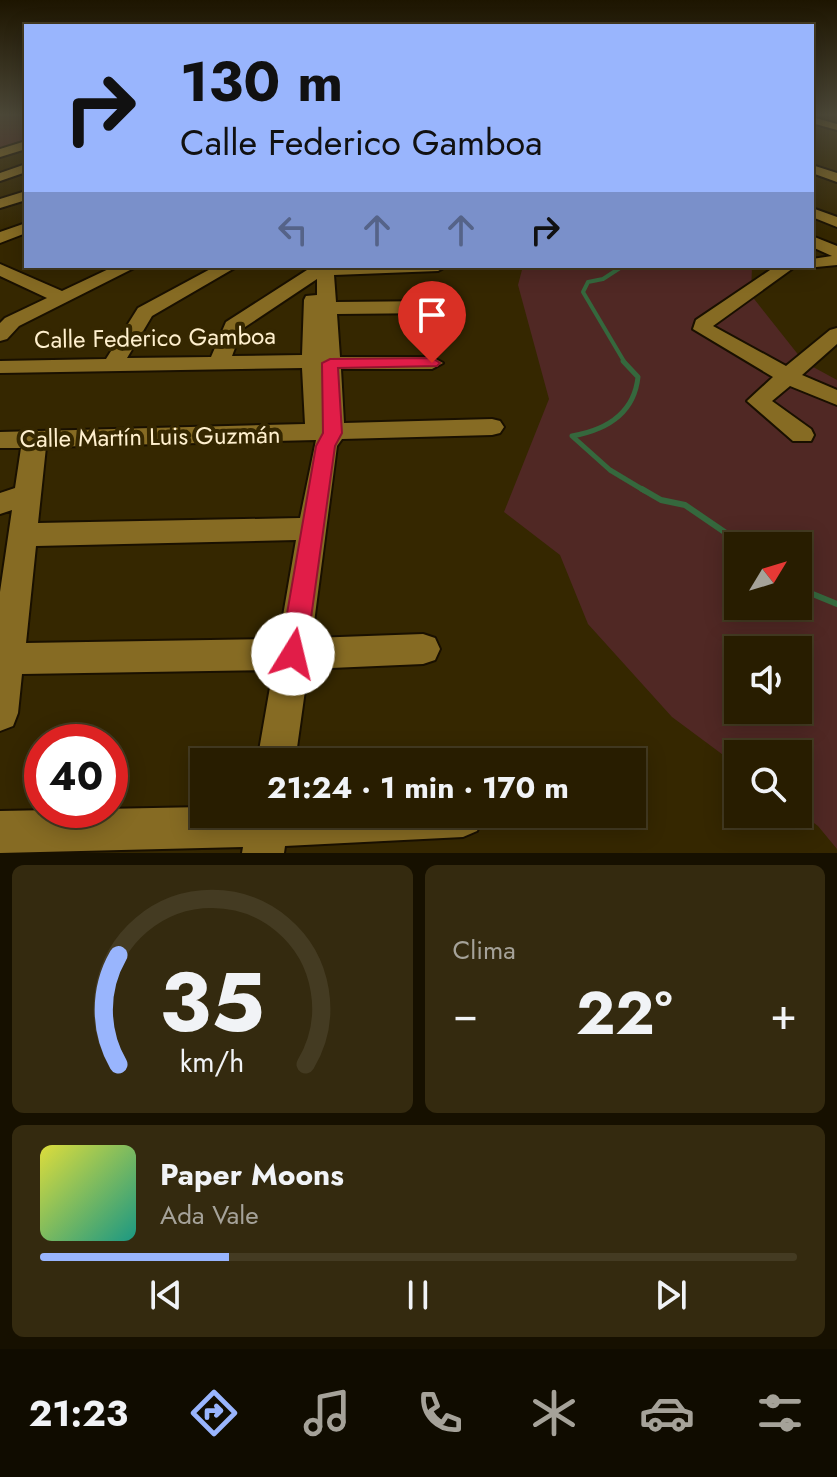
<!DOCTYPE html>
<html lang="es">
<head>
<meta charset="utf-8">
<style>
  body { margin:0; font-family:Jost,sans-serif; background:#342a0f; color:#f1f3f6; height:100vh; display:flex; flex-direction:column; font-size:30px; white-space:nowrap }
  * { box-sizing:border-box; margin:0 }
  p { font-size:26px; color:#a5a299 }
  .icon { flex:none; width:44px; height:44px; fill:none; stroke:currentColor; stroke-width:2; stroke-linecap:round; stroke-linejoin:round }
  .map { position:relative; height:853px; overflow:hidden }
  .sheet { display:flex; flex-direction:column; gap:12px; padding:12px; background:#161000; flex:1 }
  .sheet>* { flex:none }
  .guide { position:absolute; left:24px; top:24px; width:790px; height:244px; border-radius:0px; box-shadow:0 4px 20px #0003,0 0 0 2px #443b22; background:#99b5fd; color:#111; overflow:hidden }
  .needle { width:52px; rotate:52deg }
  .buttons { position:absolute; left:724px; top:532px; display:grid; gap:16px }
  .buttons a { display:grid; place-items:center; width:88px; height:88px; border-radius:0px; background:#281d00; box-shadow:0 4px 20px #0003,0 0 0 2px #443b22; font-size:40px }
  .speed { position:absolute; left:24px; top:724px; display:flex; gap:16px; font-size:40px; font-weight:700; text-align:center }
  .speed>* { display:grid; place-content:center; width:104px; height:104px; border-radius:50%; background:#281d00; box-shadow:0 4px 20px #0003,0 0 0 2px #443b22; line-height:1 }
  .speed .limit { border:12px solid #d22; background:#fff; color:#111 }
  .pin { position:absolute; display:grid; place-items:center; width:68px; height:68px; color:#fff; margin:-82px -34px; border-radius:50% 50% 50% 0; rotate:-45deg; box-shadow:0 0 8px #0007 }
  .pin .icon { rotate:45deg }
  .me { position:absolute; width:88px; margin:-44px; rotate:9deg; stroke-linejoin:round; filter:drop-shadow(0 0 6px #0008) }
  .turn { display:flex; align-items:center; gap:28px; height:168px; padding:0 24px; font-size:36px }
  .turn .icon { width:104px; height:104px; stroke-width:2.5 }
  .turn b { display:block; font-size:56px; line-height:68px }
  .lanes { display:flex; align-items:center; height:76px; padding:0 24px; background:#0003; justify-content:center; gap:40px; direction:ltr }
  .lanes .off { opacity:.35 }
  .big { font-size:60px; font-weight:700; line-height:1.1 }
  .sheet .widget { flex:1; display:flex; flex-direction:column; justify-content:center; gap:12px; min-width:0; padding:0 28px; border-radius:12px; background:#342a0f }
  .sheet .dial { align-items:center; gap:0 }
  .dial svg { height:208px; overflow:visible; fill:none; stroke:#443b22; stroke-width:7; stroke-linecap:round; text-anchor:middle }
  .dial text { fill:#f1f3f6; stroke:none }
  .song { display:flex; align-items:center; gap:24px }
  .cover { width:96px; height:96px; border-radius:12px; background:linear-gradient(135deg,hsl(60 70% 55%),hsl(170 70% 35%)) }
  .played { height:8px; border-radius:4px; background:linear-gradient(90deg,#99b5fd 25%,#443b22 25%) }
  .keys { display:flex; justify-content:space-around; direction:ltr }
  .heat { display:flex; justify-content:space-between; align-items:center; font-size:44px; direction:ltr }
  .sheet .tiles { flex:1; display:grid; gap:12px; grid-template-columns:1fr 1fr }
  .widget:last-child { grid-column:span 2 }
  .trip { position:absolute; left:190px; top:748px; width:456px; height:80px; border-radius:0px; background:#281d00; box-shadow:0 4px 20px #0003,0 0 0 2px #443b22; font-weight:700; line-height:80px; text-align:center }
  .dock { display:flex; height:128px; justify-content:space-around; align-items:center; background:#100c00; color:#a5a299 }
  .dock .icon { width:56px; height:56px }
  .dock .current { color:#99b5fd }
  .dock b { font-size:36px; color:#f1f3f6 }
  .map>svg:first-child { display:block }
  .green { fill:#502824; fill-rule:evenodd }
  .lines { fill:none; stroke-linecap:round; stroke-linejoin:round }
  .stream-far2 { stroke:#35683d; stroke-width:4 }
  .stream-far1 { stroke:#35683d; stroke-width:5 }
  .stream { stroke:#35683d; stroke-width:6 }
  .minor-casing { stroke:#191000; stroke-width:4 }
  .minor { fill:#866b23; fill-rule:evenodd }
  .route { fill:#e11d48; stroke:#92132f; stroke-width:2 }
  .labels { text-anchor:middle; stroke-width:8; stroke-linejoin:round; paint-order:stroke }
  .street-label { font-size:24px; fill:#fff0ce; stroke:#352700 }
</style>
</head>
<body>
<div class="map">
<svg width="837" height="853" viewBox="0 0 837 853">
  <rect width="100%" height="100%" fill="#352700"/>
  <path class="green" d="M 0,114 L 26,114 L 26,143 L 0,150 Z
    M 523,266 L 752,266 L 751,295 L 804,362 L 837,380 L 837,849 L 818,826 L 798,811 L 798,754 L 738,754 L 738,766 L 672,717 L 588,624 L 560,555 L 504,512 L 549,399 L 518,285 ZM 738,546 L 798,546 L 798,606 L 738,606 ZM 738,650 L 798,650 L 798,710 L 738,710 Z"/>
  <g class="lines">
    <path class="stream-far2" d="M 623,266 L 603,279 L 588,282 L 583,292 L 625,363"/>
    <path class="stream-far1" d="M 623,361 L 638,377 C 634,414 606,430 572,436 L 610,470 L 645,491"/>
    <path class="stream" d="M 642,489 L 661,500 L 685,505 L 745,546
      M 798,588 L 837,604"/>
    <g class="minor-casing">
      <path id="minor" d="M 812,117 L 837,124 L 837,130 L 812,123 Z
        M 26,141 L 26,149 L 0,157 L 0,149 Z
        M 26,164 L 26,172 L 0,181 L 0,173 Z
        M 812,165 L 837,173 L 837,182 L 812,173 Z
        M 26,191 L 26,200 L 0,208 L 0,199 Z
        M 812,208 L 837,217 L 837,227 L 812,217 Z
        M 26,223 L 26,233 L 0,243 L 0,232 Z
        M 812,236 L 837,246 L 837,265 L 806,268 L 812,266 L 812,259 L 832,256 L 812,247 Z
        M 0,264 L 62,291 L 115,266 L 138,266 L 19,326 L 7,339 L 0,341 L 0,323 L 5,318 L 47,298 L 0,276 Z
        M 216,266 L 238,266 L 152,316 L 127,358 L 211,357 L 226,322 L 307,270 L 317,270 L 316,266 L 447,266 L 438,271 L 334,275 L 336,302 L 437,301 L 446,307 L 437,313 L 337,314 L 340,357 L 432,357 L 443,363 L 432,369 L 341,369 L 344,423 L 492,419 L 500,421 L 504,427 L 500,433 L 492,435 L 342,439 L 337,446 L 312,638 L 423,634 L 435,638 L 440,649 L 435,660 L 423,664 L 308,669 L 295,762 L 257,762 L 273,670 L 22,674 L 18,713 L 13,726 L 0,731 L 0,592 L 12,510 L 0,514 L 0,493 L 15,488 L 21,448 L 0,448 L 0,432 L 305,424 L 302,368 L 0,373 L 0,361 L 106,359 L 138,308 ZM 317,279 L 317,295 L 306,296 L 304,300 L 302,355 L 232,356 L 242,329 ZM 316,440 L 300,518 L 38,523 L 46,447 ZM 296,540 L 279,639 L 26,643 L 36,546 Z
        M 776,266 L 796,266 L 713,326 L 786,366 L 830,330 L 837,328 L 837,344 L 802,375 L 837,390 L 837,405 L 790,386 L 772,401 L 811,429 L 814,435 L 811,441 L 793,441 L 747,401 L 773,377 L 693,329 L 696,320 Z
        M 204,807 L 204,814 L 482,814 L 483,817 L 477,831 L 463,837 L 285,846 L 284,853 L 242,853 L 243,847 L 0,853 L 0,811 Z"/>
    </g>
    <use href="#minor" class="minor"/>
  </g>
  <linearGradient id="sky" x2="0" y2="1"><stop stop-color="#1d1500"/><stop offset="0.49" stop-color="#4b4737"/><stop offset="1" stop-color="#4b4737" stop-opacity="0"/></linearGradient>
  <rect width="837" height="234" fill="url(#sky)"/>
  <path class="route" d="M 432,358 L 440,363 L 437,366 L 338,368 L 342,433 L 335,446 L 306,654 L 302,662 L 293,666 L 284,662 L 280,654 L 316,446 L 323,433 L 322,363 L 330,359 Z"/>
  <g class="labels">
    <g class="street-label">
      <text transform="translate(155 338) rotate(-1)" y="8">Calle Federico Gamboa</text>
      <text transform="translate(150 437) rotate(-1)" y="8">Calle Martín Luis Guzmán</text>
    </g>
  </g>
</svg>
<div class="buttons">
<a><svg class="needle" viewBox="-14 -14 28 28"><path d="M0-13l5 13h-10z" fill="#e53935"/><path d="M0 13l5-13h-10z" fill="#a5a299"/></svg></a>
<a><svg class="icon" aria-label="sound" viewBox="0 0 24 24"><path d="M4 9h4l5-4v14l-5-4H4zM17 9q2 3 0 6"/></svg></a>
<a><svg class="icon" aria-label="search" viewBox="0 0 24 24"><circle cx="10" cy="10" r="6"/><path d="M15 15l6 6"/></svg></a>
</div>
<div class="speed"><div class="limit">40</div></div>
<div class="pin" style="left:432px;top:363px;background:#d93025"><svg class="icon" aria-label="arrive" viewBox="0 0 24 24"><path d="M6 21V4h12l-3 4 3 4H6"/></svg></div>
<svg class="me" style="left:293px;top:654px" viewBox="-20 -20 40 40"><circle r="19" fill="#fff"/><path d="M0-13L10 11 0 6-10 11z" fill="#e11d48"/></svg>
<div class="trip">21:24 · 1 min · 170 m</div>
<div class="guide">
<div class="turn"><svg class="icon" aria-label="right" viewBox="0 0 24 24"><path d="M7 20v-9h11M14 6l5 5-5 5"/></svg><div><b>130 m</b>Calle Federico Gamboa</div></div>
<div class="lanes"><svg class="icon off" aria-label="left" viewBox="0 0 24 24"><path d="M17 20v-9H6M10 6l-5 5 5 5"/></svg><svg class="icon off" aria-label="ahead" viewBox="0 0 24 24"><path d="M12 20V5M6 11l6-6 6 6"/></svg><svg class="icon off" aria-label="ahead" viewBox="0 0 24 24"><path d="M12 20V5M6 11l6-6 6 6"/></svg><svg class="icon" aria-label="right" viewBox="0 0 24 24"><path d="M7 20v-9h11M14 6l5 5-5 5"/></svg></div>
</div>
</div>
<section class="sheet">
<div class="tiles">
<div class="widget dial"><svg viewBox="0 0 100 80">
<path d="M14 69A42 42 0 1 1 86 69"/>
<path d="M14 69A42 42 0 0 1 14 27" stroke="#99b5fd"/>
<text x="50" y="56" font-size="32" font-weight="700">35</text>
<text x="50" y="72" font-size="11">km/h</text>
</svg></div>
<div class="widget"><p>Clima</p>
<div class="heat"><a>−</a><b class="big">22°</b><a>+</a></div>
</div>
<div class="widget">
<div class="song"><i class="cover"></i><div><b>Paper Moons</b><p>Ada Vale</p></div></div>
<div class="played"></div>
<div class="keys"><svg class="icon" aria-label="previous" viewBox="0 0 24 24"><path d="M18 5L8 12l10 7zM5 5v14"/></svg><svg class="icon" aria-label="pause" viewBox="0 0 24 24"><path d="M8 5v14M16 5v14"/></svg><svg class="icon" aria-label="next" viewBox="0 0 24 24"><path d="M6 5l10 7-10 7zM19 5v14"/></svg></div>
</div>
</div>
</section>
<nav class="dock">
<b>21:23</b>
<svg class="icon current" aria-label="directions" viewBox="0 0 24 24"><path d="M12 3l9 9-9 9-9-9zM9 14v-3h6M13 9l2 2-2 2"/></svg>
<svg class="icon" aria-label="music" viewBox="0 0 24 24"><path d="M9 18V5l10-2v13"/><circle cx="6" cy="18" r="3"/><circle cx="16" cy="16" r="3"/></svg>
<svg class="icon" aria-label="phone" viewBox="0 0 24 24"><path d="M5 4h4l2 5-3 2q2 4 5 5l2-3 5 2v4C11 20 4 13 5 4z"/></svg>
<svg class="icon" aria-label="climate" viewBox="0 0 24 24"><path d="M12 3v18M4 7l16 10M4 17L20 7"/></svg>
<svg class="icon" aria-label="car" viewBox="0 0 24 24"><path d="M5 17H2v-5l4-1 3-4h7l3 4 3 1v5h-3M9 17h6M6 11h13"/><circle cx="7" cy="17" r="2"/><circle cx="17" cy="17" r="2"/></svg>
<svg class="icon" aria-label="filters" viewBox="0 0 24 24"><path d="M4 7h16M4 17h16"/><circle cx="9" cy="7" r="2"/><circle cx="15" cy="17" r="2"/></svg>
</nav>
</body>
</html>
